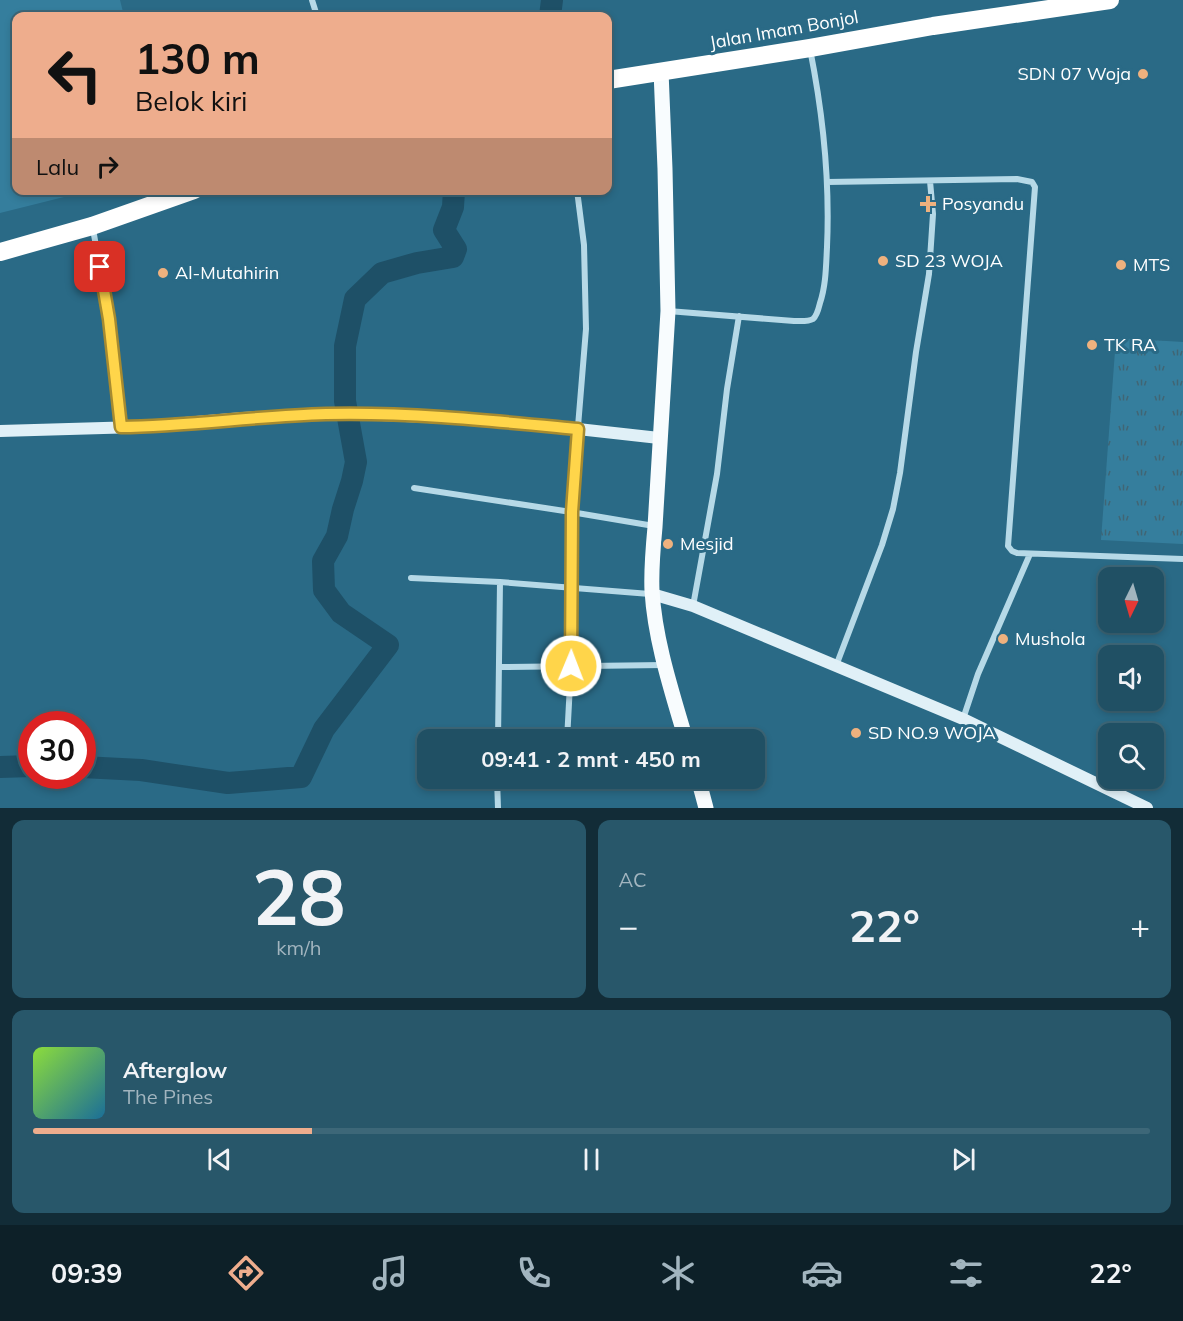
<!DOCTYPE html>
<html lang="id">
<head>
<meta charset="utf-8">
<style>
  body { margin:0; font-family:Mulish,sans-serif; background:#28576a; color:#f1f3f6; height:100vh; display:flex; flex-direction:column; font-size:22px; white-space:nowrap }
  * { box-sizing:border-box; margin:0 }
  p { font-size:20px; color:#a2b5bf }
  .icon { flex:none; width:33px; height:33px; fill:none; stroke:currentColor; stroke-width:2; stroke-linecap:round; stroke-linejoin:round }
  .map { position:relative; height:808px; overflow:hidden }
  .sheet { display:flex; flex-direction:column; gap:12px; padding:12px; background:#122c37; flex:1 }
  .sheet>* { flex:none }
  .banner { position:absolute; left:12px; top:12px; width:600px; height:183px; border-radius:12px; box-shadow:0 3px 9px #0003,0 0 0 2px #3d6778; background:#eead8d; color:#111; overflow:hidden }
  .needle { width:39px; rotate:185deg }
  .controls { position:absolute; left:1098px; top:567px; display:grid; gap:12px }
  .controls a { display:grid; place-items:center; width:66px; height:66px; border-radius:12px; background:#205064; box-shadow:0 3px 9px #0003,0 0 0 2px #3d6778; font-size:30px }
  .speed { position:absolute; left:18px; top:711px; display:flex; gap:12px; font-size:30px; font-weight:700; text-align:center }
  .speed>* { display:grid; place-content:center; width:78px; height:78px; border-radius:50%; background:#205064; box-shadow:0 3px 9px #0003,0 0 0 2px #3d6778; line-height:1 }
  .speed .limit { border:9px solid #d22; background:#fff; color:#111 }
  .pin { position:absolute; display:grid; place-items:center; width:51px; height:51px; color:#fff; margin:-26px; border-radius:12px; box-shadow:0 3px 9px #0006 }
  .me { position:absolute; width:66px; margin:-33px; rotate:1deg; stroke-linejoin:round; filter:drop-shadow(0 0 4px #0008) }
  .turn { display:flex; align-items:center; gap:21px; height:126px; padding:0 24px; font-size:27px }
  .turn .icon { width:78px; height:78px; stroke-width:2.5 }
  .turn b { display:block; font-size:42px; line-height:51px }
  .then { display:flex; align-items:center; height:57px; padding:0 24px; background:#0003; gap:12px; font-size:22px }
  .big { font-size:45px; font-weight:700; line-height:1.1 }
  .sheet .card { flex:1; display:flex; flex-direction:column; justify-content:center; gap:9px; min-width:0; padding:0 21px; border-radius:12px; background:#28576a }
  .sheet .dial { align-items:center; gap:0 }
  .dial b { font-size:78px; line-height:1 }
  .song { display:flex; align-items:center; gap:18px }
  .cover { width:72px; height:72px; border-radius:9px; background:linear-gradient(135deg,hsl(90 70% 55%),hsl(200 70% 35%)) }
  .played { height:6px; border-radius:3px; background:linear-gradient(90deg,#eead8d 25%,#3d6778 25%) }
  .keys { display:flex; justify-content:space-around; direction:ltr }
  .heat { display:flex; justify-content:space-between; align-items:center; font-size:33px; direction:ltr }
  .sheet .tiles { flex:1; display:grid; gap:12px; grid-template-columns:1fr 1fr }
  .card:last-child { grid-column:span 2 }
  .trip { position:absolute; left:417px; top:729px; width:348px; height:60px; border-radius:12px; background:#205064; box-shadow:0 3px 9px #0003,0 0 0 2px #3d6778; font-weight:700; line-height:60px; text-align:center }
  .dock { display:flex; height:96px; justify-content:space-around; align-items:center; background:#0d2028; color:#a2b5bf }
  .dock .icon { width:42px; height:42px }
  .dock .current { color:#eead8d }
  .dock b { font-size:27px; color:#f1f3f6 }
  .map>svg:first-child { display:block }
  .grass { fill:url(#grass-tufts) }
  .pitch { fill:#357e9d }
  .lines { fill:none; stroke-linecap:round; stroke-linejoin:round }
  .river { stroke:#1e5067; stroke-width:22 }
  .street { stroke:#b6d9e7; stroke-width:6 }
  .secondary { stroke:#e0f0f7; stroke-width:12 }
  .primary { stroke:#f8fcfe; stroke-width:15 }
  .highway { stroke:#fff; stroke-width:18 }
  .route-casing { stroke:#a68a30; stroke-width:15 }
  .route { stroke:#ffd54a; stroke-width:10 }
  .poi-dot { fill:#eeb17e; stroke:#2a6a86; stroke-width:2 }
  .labels { text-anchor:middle; stroke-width:6; stroke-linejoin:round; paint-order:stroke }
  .street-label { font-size:18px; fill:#fff; stroke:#2a6a86 }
  .poi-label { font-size:18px; fill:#fff; stroke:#2a6a86; text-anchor:start }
</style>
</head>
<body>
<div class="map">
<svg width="1183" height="808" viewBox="0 0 1183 808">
  <defs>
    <pattern id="grass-tufts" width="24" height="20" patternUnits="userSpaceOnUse" patternTransform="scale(1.5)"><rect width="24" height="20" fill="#357e9d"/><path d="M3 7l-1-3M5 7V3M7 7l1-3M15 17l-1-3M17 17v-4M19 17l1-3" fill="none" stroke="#406574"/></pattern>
  </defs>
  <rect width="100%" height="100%" fill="#2a6a86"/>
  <path class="grass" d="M 1116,338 L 1183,342 L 1183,544 L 1101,540 Z"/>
  <path class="pitch" d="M 0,0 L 120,0 L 124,16 L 16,16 L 16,190 L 88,191 L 0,213 Z"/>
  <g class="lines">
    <path class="river" d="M 550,16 L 552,0
      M 0,767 L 32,766
      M 82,767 L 141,770 L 228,783 L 301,777 L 324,729 L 388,645 L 341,613 L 324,590 L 323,561 L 337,536 L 343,509 L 352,481 L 356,462 L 345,401 L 345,346 L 355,299 L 382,273 L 417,263 L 453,257 L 456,249 L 444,230 L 453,207 L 454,190"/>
    <path class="street" d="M 312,0 L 317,16
      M 827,182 L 1017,179 L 1032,182 L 1035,187 L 1008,546 L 1012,551 L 1017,553 L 1183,559
      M 93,229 L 109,319 L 121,427
      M 668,311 L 794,321 C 799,321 808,322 813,319 C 817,316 819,307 820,303 C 826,285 826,266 827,247 C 830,181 823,114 810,49
      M 414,488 L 571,512 L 654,526
      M 411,578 L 500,582
      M 693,606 L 717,474 L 727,389 L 739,316
      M 836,666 L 882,545 L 893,509 L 900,473 L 916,352 L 929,274 L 933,214 L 930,181
      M 500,667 L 664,665
      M 963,719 L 978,674 L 1030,554
      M 498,740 L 500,582 L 650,594
      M 567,740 L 571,666 L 571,512 L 586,329 L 584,245 L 577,190
      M 497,778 L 498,808
      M 565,785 L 565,778"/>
    <path class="secondary" d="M 0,431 L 138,427 L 243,418 L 326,414 L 359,414 L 474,419 L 578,429 L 659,438
      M 652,594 L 693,606 L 963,719 L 1147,808"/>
    <path class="primary" d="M 661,71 L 665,169 L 668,311 L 655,527 C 653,548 651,569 652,591 C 655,641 672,692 686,740
      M 698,778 L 706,808"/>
    <path class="highway" d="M 608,80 L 810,48 L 933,26 L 1110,0
      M 0,252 L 92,226 L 194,190"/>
  </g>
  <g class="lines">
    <g class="route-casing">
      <path id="route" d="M 100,267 L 109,319 L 121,427 C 189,426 257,416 326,414 C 410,412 494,421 578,429 L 572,512 L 571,666"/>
    </g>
    <use href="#route" class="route"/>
  </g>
  <g class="poi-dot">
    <circle cx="1143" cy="74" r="6"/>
    <path d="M925 195h6v6h6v6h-6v6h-6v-6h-6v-6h6z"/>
    <circle cx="883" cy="261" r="6"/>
    <circle cx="1121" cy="265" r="6"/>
    <circle cx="163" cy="273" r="6"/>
    <circle cx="1092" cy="345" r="6"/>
    <circle cx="668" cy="544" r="6"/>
    <circle cx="1003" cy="639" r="6"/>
    <circle cx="856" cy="733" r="6"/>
  </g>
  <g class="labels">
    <g class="street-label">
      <text transform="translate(784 30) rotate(-10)" y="6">Jalan Imam Bonjol</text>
    </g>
    <g class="poi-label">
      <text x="1131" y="80" text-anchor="end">SDN 07 Woja</text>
      <text x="942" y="210">Posyandu</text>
      <text x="895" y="267">SD 23 WOJA</text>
      <text x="1133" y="271">MTS</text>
      <text x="175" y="279">Al-Mutahirin</text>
      <text x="1104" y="351">TK RA</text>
      <text x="680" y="550">Mesjid</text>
      <text x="1015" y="645">Mushola</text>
      <text x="868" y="739">SD NO.9 WOJA</text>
    </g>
  </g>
</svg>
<div class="controls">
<a><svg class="needle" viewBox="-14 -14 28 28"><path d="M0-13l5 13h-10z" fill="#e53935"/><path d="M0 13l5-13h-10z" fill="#a2b5bf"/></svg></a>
<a><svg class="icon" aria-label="sound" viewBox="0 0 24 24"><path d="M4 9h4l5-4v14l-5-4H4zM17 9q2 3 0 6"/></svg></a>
<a><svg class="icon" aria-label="search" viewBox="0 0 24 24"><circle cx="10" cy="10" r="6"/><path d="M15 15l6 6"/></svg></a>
</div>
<div class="speed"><div class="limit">30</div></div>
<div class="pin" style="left:100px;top:267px;background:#d93025"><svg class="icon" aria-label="arrive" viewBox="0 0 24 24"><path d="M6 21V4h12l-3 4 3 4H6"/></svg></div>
<svg class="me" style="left:571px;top:666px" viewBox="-20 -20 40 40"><circle r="17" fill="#ffd54a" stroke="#fff" stroke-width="3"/><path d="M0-11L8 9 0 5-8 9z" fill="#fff"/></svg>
<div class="trip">09:41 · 2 mnt · 450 m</div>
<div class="banner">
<div class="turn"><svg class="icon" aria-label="left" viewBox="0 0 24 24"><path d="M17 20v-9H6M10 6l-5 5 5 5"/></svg><div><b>130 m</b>Belok kiri</div></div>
<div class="then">Lalu<svg class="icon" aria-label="right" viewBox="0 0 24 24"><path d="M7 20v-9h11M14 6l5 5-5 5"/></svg></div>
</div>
</div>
<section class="sheet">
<div class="tiles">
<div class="card dial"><b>28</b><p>km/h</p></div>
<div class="card"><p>AC</p>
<div class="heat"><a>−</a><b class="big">22°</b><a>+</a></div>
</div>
<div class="card">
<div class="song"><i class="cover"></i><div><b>Afterglow</b><p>The Pines</p></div></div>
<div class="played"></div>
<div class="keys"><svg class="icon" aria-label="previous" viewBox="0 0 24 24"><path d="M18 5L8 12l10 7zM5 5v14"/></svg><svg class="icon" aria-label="pause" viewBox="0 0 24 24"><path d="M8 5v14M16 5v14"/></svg><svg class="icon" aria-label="next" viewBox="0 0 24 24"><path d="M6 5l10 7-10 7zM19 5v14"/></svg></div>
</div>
</div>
</section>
<nav class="dock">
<b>09:39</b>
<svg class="icon current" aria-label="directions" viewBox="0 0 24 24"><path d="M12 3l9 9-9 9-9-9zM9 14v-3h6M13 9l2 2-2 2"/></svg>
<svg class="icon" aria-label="music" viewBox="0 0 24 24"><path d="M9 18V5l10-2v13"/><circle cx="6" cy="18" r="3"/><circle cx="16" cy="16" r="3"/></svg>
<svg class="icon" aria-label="phone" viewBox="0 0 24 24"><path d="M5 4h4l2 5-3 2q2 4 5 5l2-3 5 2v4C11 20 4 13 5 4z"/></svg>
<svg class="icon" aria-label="climate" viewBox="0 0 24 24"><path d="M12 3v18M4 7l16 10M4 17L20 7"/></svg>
<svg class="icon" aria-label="car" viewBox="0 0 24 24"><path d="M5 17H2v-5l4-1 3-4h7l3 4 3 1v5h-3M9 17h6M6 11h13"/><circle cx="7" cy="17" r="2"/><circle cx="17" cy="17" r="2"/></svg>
<svg class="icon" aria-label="filters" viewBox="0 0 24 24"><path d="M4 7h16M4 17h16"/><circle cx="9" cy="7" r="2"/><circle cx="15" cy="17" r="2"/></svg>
<b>22°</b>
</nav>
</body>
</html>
